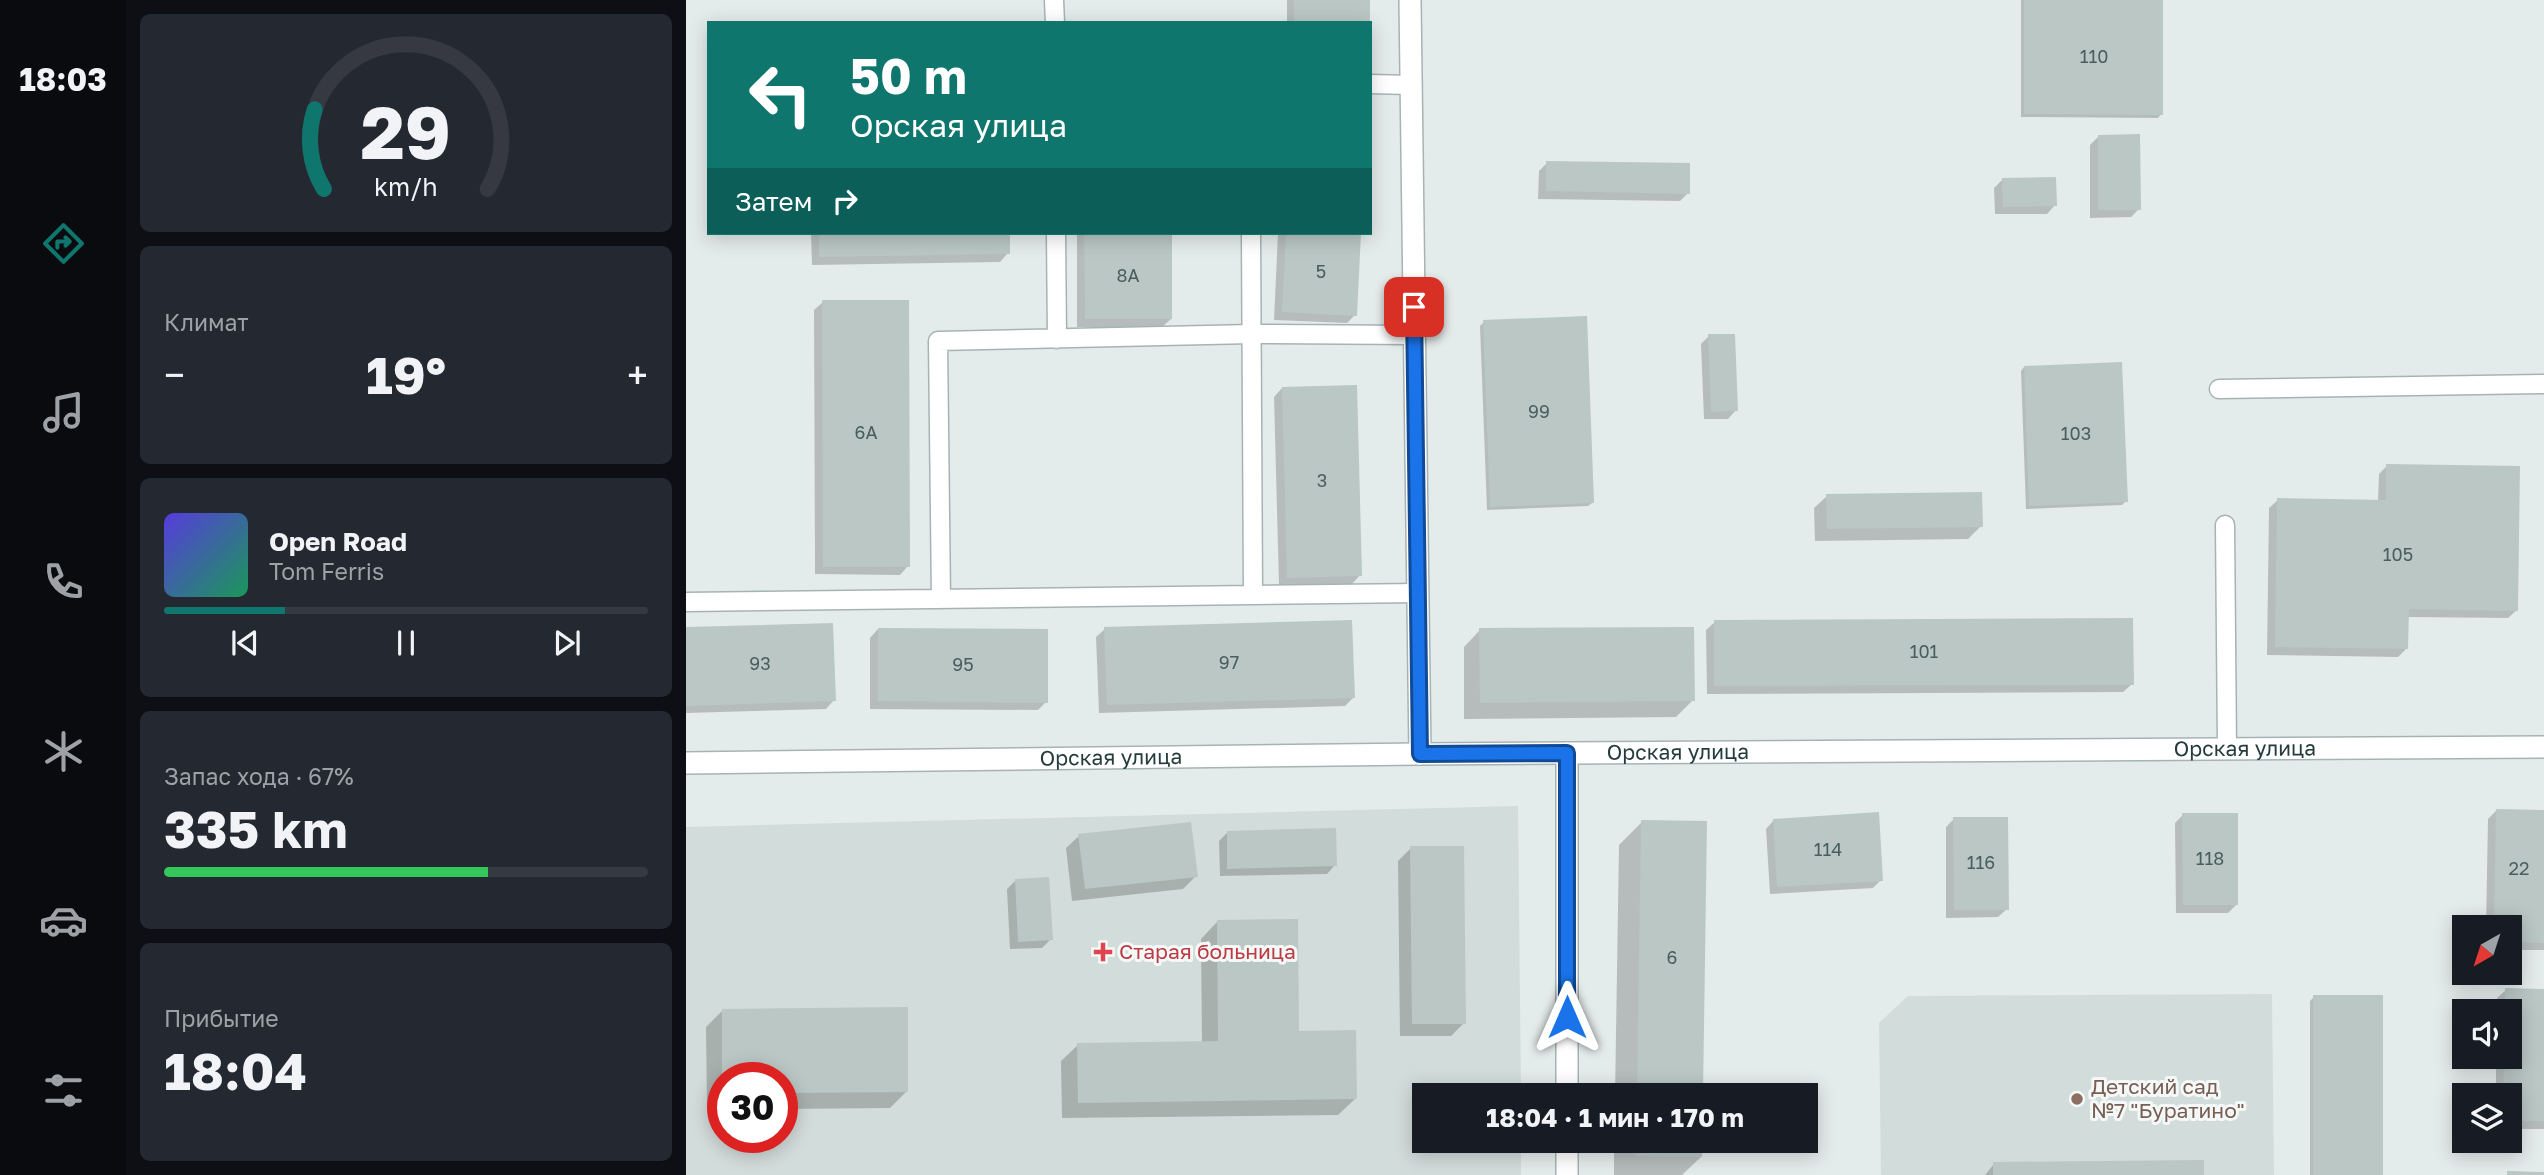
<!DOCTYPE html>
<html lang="ru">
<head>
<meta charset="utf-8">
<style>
  body { margin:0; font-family:"Golos Text",sans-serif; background:#242831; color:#f1f3f6; height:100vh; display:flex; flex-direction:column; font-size:26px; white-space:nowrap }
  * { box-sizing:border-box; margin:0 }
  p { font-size:23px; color:#9ea1a6 }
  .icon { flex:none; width:38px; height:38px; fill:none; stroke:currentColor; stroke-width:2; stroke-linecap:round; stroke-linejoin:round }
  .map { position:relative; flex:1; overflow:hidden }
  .sheet { display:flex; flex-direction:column; gap:14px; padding:14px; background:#0d0f14; width:560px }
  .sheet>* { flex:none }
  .guide { position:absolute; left:21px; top:21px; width:665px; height:214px; border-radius:0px; box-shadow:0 4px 18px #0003; background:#0f766e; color:#fff; overflow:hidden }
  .needle { width:46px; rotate:219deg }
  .controls { position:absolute; left:1766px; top:915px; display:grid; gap:14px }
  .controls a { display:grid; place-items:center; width:70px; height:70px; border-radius:0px; background:#171b24; box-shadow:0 4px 18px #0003; font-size:35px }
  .speed { position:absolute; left:21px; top:1062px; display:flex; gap:14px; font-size:35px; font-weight:700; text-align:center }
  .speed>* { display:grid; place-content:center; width:91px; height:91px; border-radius:50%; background:#171b24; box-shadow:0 4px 18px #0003; line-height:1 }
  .speed .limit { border:10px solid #d22; background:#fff; color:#111 }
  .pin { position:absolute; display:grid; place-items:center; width:60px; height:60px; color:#fff; margin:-30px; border-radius:14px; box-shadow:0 4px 10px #0006 }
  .me { position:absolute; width:77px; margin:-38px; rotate:0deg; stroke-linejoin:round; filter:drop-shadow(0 0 5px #0008) }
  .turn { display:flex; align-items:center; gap:24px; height:147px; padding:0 28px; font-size:32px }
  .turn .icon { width:91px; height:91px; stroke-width:2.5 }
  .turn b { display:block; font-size:49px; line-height:60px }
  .then { display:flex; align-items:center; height:66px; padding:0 28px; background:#0003; gap:14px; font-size:26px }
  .big { font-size:52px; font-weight:700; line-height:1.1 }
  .sheet .widget { flex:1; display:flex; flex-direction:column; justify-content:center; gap:10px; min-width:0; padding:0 24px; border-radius:10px; background:#242831 }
  .sheet .dial { align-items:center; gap:0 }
  .dial svg { height:182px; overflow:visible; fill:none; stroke:#363941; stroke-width:7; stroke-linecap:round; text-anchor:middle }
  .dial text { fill:#f1f3f6; stroke:none }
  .song { display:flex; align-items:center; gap:21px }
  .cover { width:84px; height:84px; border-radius:10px; background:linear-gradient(135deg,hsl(250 70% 55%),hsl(150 70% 35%)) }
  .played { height:7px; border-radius:4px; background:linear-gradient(90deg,#0f766e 25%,#363941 25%) }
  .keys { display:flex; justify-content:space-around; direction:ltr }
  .heat { display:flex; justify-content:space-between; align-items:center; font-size:38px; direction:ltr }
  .charge { height:10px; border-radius:5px; background:linear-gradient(90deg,#34c759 67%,#363941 0) }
  .trip { position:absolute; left:726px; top:1083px; width:406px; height:70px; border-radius:0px; background:#171b24; box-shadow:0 4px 18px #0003; font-weight:700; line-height:70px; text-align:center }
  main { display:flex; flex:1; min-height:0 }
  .tabs { display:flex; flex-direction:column; width:126px; justify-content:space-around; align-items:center; background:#090b0e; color:#9ea1a6 }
  .tabs .icon { width:49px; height:49px }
  .tabs .active { color:#0f766e }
  .tabs b { font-size:32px; color:#f1f3f6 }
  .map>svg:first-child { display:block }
  .built { fill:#d2dcda; fill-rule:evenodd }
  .shadow { fill:#0003 }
  .building { fill:#bac7c5 }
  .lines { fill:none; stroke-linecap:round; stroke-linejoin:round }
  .service-casing { stroke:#a7b3b3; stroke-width:21 }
  .minor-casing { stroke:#a7b3b3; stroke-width:24 }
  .service { stroke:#fff; stroke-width:18 }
  .minor { stroke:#fff; stroke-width:21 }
  .route-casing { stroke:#114b97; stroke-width:18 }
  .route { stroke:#1a73e8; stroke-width:12 }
  .health-dot { fill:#e0444e; stroke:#f4f9f8; stroke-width:2.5 }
  .education-dot { fill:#8d6e63; stroke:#f4f9f8; stroke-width:2.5 }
  .labels { text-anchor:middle; stroke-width:6; stroke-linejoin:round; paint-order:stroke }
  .number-label { font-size:18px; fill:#4a5e5e }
  .street-label { font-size:21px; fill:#253b3c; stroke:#f4f9f8 }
  .health-label { font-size:21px; fill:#be3a42; stroke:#f4f9f8; text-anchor:start }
  .education-label { font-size:21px; fill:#785e54; stroke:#f4f9f8; text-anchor:start }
</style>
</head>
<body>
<main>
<nav class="tabs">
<b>18:03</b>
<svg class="icon active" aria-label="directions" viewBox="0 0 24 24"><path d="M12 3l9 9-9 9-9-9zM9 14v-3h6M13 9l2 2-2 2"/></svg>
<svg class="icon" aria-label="music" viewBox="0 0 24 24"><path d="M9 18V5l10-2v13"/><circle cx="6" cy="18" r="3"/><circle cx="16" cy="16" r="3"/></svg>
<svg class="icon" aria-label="phone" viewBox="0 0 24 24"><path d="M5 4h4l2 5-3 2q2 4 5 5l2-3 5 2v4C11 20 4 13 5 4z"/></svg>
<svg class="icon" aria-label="climate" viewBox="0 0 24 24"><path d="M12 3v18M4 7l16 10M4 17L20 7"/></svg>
<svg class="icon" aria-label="car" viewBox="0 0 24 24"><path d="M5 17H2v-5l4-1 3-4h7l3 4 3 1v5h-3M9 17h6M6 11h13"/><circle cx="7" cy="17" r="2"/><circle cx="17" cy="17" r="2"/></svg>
<svg class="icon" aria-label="filters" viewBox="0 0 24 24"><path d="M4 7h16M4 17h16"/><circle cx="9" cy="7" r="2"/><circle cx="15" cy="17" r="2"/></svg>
</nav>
<section class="sheet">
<div class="widget dial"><svg viewBox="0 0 100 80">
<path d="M14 69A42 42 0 1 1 86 69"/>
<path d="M14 69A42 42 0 0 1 10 34" stroke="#0f766e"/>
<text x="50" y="56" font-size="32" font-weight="700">29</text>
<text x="50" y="72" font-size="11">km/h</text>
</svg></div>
<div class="widget"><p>Климат</p>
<div class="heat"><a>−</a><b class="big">19°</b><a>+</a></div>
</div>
<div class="widget">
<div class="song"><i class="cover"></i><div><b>Open Road</b><p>Tom Ferris</p></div></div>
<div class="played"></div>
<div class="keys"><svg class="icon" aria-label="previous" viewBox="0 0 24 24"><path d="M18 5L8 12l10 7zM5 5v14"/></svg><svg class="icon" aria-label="pause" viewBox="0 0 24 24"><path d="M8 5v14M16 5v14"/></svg><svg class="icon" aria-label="next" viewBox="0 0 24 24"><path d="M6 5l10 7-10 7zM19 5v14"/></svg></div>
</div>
<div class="widget"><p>Запас хода · 67%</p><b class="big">335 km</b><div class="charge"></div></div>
<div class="widget"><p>Прибытие</p><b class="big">18:04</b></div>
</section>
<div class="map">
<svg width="1858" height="1175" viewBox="0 0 1858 1175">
  <rect width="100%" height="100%" fill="#e4eceb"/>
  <path class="built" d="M 832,806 L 835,1095 L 738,1096 L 738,1141 L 835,1141 L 835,1175 L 0,1175 L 0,827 ZM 37,1078 L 96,1078 L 96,1138 L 37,1138 Z
    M 1586,994 L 1588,1175 L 1195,1175 L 1193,1023 L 1222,996 Z"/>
  <path class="shadow" d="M 601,0 L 682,0 L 682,23 L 601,23 Z
    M 1335,0 L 1475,0 L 1475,114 L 1472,118 L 1335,117 Z
    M 1412,137 L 1453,209 L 1445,217 L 1404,218 L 1404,145 Z
    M 861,163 L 1002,193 L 994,201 L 852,199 L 853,171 Z
    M 1317,179 L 1369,205 L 1361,214 L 1309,214 L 1308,188 Z
    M 125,233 L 322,233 L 322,253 L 314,262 L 126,265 Z
    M 391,233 L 484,233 L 485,319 L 476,327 L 391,327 Z
    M 592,233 L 673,233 L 669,315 L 661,323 L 588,320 Z
    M 137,302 L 222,566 L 214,575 L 129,574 L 128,310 Z
    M 798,322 L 906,503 L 902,506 L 801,510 L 794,326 Z
    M 1023,336 L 1050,410 L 1042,419 L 1018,419 L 1015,344 Z
    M 1338,367 L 1440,501 L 1436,505 L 1340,509 L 1335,371 Z
    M 596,388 L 674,575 L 666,584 L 593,585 L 588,397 Z
    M 1701,466 L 1831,610 L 1822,618 L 1721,617 L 1721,648 L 1712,657 L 1581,655 L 1583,508 L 1592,500 L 1692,501 L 1693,474 Z
    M 1141,496 L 1295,526 L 1282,539 L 1129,541 L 1128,508 Z
    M 1029,622 L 1446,684 L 1437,692 L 1021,694 L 1020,630 Z
    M 0,629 L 148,700 L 140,709 L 0,713 Z
    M 192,629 L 360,702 L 352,710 L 184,709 L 184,638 Z
    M 419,629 L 667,698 L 659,706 L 413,713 L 410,637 Z
    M 794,630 L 1007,700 L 990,717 L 778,719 L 778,647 Z
    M 1810,811 L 1858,812 L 1858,950 L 1824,950 L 1824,928 L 1800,928 L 1802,819 Z
    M 1497,815 L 1551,904 L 1542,913 L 1490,913 L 1489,823 Z
    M 1268,819 L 1321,909 L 1312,917 L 1260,918 L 1260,827 Z
    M 1088,820 L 1195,880 L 1187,888 L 1084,894 L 1080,829 Z
    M 956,822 L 1015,1096 L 929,1096 L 933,845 Z
    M 541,833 L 649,865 L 641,874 L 534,876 L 533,841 Z
    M 393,836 L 510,876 L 497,889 L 386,901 L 380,848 Z
    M 725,848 L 778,1023 L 765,1036 L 714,1036 L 712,861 Z
    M 330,880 L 365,939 L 356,948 L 324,949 L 321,889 Z
    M 531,922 L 612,1033 L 669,1099 L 652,1115 L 376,1118 L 375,1061 L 392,1045 L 516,1043 L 515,939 Z
    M 1820,990 L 1858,990 L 1858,1129 L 1824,1129 L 1824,1096 L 1810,1096 L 1810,1057 L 1824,1057 L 1824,1012 L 1811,1012 L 1811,998 Z
    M 1628,997 L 1696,1175 L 1624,1175 L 1624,1001 Z
    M 36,1011 L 220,1092 L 204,1108 L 96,1109 L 96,1078 L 37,1078 L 37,1109 L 21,1109 L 20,1027 Z
    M 928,1141 L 1015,1141 L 1015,1157 L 996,1175 L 928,1175 Z
    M 1308,1164 L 1516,1175 L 1299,1175 Z"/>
  <path class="building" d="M 608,0 L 684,0 L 684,23 L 608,23 Z
    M 1338,0 L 1477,0 L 1477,115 L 1338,114 Z
    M 1454,134 L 1455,210 L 1412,210 L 1412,135 Z
    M 860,161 L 1004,163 L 1004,194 L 860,191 Z
    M 1370,177 L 1371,206 L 1317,207 L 1316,178 Z
    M 133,233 L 324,233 L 324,254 L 133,257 Z
    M 398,233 L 486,233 L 486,319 L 399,319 Z
    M 600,233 L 675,233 L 671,316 L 596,312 Z
    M 136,300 L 223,300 L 224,567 L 137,567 Z
    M 901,316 L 908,503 L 804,507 L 797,320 Z
    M 1022,334 L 1049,334 L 1052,411 L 1025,412 Z
    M 1436,362 L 1442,502 L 1343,506 L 1338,366 Z
    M 671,385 L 676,576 L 601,578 L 596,387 Z
    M 1700,464 L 1834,466 L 1832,611 L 1723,609 L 1722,649 L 1589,647 L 1591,498 L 1700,500 Z
    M 1296,492 L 1297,527 L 1141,529 L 1140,494 Z
    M 1447,618 L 1448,685 L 1028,686 L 1028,620 Z
    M 666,620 L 669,698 L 421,705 L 418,627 Z
    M 147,623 L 150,701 L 0,706 L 0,627 Z
    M 1008,627 L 1009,701 L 794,703 L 793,628 Z
    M 192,628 L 362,629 L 362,703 L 192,701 Z
    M 1810,809 L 1858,810 L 1858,943 L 1824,942 L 1824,928 L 1808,928 Z
    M 1193,812 L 1197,881 L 1091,887 L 1087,819 Z
    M 1496,813 L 1552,813 L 1552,905 L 1497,905 Z
    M 1267,817 L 1322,817 L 1323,910 L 1268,910 Z
    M 955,820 L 1021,821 L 1017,1096 L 951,1096 Z
    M 505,822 L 512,877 L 399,889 L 392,834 Z
    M 650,828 L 651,866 L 541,869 L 541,831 Z
    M 724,846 L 778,846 L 780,1024 L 726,1024 Z
    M 363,877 L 367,940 L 332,942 L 329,879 Z
    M 612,919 L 613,1031 L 670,1030 L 671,1099 L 392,1103 L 391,1043 L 532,1041 L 531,920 Z
    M 1819,988 L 1858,989 L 1858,1121 L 1824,1121 L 1824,1096 L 1817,1096 L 1818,1057 L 1824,1057 L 1824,1012 L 1819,1012 Z
    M 1627,995 L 1697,995 L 1697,1175 L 1627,1175 Z
    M 222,1007 L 222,1092 L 96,1093 L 96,1078 L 36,1078 L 36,1009 Z
    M 950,1141 L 1017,1141 L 1016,1157 L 950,1156 Z
    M 1518,1160 L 1518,1175 L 1307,1175 L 1307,1162 Z
    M 1821,1171 L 1858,1172 L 1858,1175 L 1821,1175 Z"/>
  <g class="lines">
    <g class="service-casing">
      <path id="service" d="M 368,0 L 369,23
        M 684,84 L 725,85
        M 370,233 L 371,339
        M 565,233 L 567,595
        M 1533,389 L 1858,384
        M 1539,525 L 1541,749
        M 255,599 L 252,341 L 566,334 L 729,335
        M 0,602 L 732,593"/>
    </g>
    <g class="minor-casing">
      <g id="minor">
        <path d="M 724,0 L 734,754"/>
        <path d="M 881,753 L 881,1096"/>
        <path id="s1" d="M 0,763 L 734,754 L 1858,747"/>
        <path d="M 881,1141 L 881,1175"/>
      </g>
    </g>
    <use href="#service" class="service"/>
    <use href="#minor" class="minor"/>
  </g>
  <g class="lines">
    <g class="route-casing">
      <path id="route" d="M 728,307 L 734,754 L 881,753 L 881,1017"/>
    </g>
    <use href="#route" class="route"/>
  </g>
  <path class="health-dot" d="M413.5 941.5h7v7h7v7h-7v7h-7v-7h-7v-7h7z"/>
  <circle class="education-dot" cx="1391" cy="1099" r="7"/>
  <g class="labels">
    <g class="number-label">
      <text x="1408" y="63">110</text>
      <text x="635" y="278">5</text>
      <text x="442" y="282">8А</text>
      <text x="853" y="418">99</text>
      <text x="180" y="439">6А</text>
      <text x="1390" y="440">103</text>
      <text x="636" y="487">3</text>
      <text x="1712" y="561">105</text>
      <text x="1238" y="658">101</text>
      <text x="543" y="669">97</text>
      <text x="74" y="670">93</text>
      <text x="277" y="671">95</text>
      <text x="1142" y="856">114</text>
      <text x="1524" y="865">118</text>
      <text x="1295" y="869">116</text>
      <text x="1833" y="875">22</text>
      <text x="986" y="964">6</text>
    </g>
    <g class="street-label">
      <text dy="7" stroke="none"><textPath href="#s1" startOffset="1559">Орская улица</textPath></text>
      <text dy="7" stroke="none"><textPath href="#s1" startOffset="992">Орская улица</textPath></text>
      <text dy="7" stroke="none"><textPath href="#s1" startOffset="425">Орская улица</textPath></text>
    </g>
    <g class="health-label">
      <text x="433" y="959">Старая больница</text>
    </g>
    <g class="education-label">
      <text x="1405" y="1094">Детский сад<tspan x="1405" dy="24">№7 "Буратино"</tspan></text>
    </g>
  </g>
</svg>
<div class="controls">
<a><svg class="needle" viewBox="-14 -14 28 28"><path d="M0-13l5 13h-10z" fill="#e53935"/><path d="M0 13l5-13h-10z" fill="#9ea1a6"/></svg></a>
<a><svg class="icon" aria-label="sound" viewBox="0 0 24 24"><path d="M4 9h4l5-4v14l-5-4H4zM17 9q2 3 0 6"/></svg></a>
<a><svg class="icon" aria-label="layers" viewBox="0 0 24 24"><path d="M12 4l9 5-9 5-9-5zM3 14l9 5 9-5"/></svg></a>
</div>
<div class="speed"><div class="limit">30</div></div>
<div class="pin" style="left:728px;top:307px;background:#d93025"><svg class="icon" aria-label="arrive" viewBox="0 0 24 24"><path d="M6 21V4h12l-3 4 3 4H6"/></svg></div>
<svg class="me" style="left:881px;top:1017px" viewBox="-20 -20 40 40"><path d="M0-17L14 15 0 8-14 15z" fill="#1a73e8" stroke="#fff" stroke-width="4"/></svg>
<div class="trip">18:04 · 1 мин · 170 m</div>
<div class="guide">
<div class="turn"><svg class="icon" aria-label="left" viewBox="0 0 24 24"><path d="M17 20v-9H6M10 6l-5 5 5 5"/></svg><div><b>50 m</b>Орская улица</div></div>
<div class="then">Затем<svg class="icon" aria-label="right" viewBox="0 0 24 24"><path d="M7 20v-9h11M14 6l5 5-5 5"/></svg></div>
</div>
</div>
</main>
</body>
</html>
